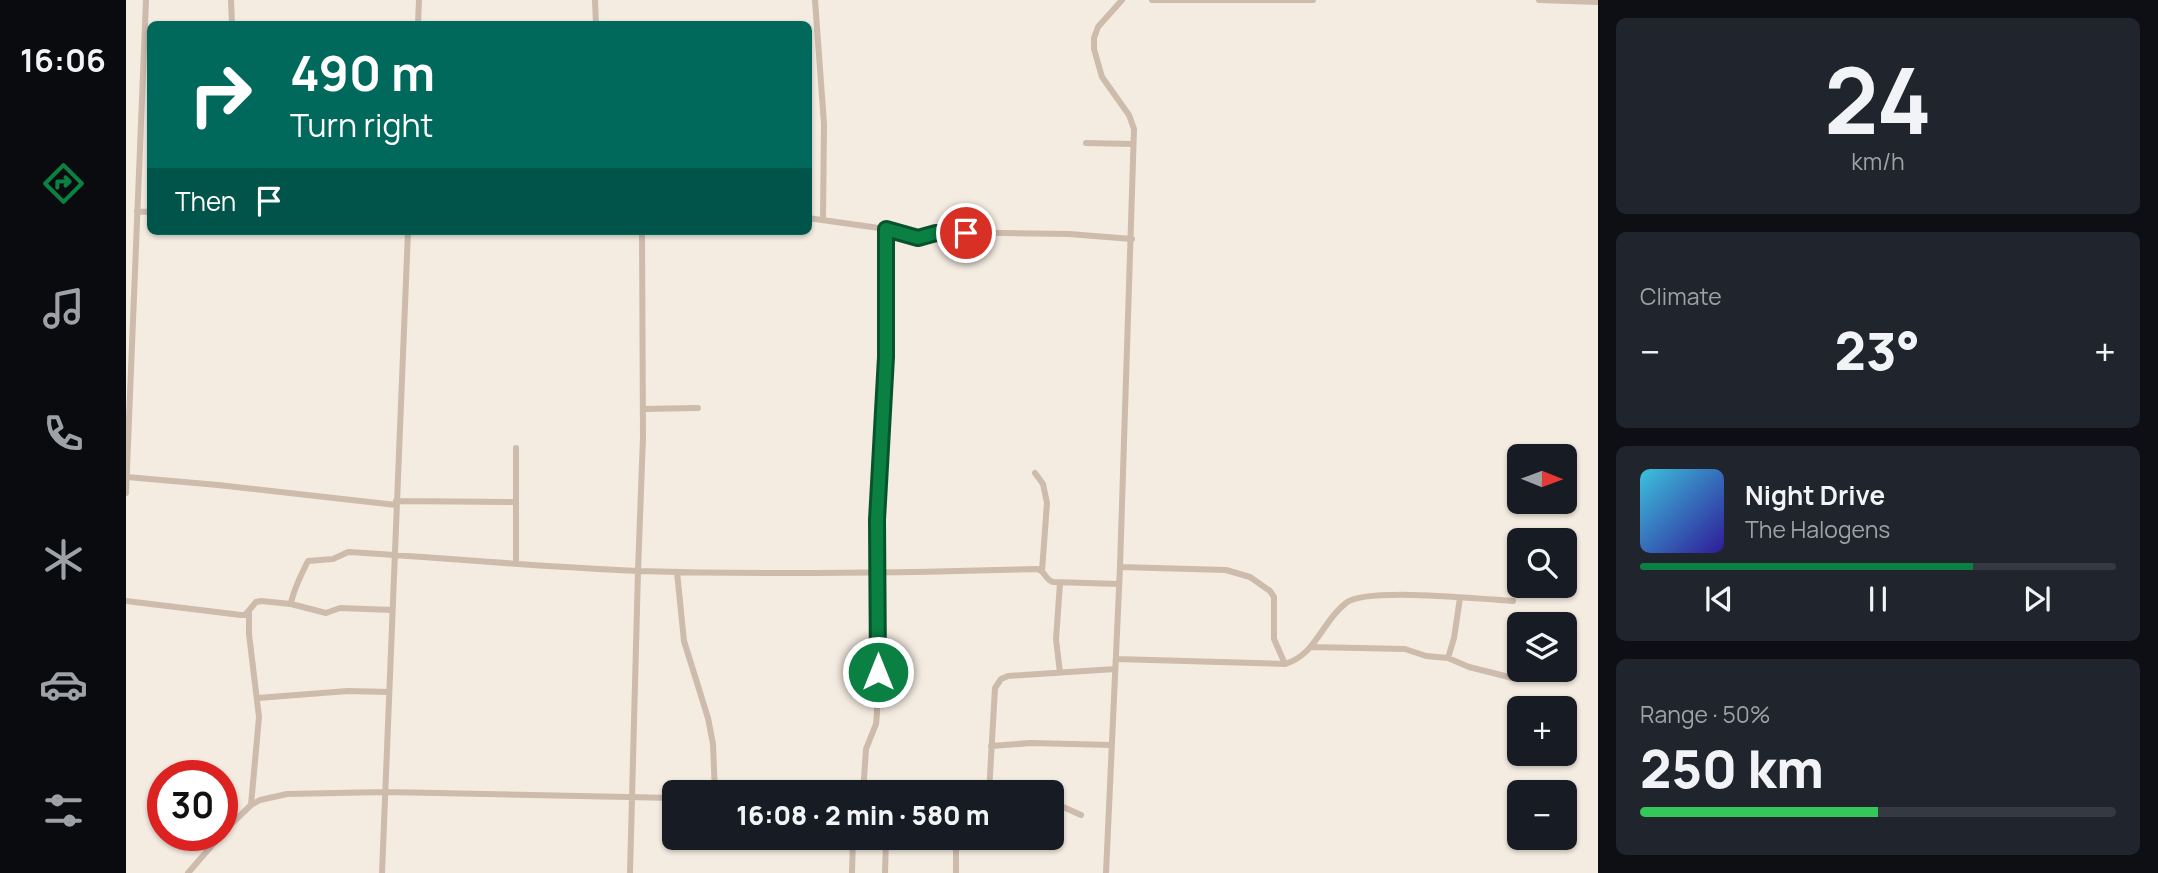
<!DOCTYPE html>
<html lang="en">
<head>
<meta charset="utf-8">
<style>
  body { margin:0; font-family:Manrope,sans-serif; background:#20242c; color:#f1f3f6; height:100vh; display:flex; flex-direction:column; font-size:26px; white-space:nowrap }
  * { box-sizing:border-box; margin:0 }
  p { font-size:23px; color:#9ea1a6 }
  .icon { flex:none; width:38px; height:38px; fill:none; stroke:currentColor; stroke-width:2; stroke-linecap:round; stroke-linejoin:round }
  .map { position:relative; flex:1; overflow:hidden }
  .sheet { display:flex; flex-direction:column; gap:18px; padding:18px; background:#0d0f14; width:560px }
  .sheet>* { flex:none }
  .hud { position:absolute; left:21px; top:21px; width:665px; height:214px; border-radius:10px; box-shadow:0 2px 5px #0004; background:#00695c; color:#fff; overflow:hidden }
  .needle { width:46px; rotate:91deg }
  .fabs { position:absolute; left:1381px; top:444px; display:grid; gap:14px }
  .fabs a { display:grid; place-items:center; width:70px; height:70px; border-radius:10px; background:#171b24; box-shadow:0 2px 5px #0004; font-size:35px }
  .speed { position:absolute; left:21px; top:760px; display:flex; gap:14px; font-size:35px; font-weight:700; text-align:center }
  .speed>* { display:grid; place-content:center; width:91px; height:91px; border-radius:50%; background:#171b24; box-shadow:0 2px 5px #0004; line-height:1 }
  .speed .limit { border:10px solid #d22; background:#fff; color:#111 }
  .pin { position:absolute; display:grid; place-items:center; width:60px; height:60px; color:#fff; margin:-30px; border:4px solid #fff; border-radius:50%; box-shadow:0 2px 7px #0007 }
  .me { position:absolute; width:77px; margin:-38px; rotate:0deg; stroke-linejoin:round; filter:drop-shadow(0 0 5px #0008) }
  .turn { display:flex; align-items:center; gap:24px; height:147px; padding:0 28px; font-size:32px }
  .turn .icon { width:91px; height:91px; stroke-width:2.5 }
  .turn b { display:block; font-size:49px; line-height:60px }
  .then { display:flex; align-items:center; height:66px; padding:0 28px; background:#0003; gap:14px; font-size:26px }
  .big { font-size:52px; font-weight:800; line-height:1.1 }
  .sheet .widget { flex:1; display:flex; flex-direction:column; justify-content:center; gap:10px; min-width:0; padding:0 24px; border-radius:10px; background:#20242c }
  .sheet .dial { align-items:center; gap:0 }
  .dial b { font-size:91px; line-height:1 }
  .song { display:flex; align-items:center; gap:21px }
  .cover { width:84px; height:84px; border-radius:10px; background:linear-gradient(135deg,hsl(190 70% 55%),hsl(250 70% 35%)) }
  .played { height:7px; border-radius:4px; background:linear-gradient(90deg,#0b8043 70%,#363941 70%) }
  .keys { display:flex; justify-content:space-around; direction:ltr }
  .heat { display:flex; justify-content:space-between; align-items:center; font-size:38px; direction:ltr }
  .charge { height:10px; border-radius:5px; background:linear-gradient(90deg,#34c759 50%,#363941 0) }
  .trip { position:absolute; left:536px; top:780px; width:402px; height:70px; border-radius:10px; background:#171b24; box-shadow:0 2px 5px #0004; font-weight:800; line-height:70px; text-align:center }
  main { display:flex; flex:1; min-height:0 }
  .tabs { display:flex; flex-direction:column; width:126px; justify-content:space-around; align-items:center; background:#090b0e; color:#9ea1a6 }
  .tabs .icon { width:49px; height:49px }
  .tabs .current { color:#0b8043 }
  .tabs b { font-size:32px; color:#f1f3f6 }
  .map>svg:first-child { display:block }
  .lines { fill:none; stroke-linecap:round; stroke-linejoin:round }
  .minor { stroke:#cdbbac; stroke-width:6 }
  .route-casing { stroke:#07532c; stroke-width:18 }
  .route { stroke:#0b8043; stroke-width:12 }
</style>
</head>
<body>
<main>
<nav class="tabs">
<b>16:06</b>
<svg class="icon current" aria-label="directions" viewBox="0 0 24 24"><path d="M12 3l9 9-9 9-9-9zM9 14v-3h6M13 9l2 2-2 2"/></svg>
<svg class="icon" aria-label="music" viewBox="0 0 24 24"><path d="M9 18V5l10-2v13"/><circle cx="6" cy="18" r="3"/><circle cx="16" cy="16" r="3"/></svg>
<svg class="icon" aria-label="phone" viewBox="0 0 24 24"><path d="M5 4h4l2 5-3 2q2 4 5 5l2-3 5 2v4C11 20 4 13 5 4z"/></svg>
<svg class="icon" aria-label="climate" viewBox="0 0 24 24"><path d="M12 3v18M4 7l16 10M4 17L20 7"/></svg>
<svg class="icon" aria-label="car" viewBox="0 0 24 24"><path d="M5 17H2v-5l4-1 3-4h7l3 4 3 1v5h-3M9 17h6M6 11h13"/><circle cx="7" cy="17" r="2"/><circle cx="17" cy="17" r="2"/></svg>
<svg class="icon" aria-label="filters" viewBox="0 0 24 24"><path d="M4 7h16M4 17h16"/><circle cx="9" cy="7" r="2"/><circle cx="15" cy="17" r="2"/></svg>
</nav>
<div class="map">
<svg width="1472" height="873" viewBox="0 0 1472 873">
  <rect width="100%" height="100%" fill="#f4ebe1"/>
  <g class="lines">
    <path class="minor" d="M 105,0 L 106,24
      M 469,0 L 470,24
      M 689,0 L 698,124 L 697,219
      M 1026,0 L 1187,0
      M 1413,0 L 1472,2
      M 292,24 L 293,0
      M 960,143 L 1007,144
      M 11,211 L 24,212
      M 682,218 L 760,229 L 792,238 L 814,232 L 943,234 L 1006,239
      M 517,409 L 572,408
      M 390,448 L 390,564
      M 909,473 L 917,484 L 921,503 L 916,571
      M 1,477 L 92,485 L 270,505
      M 0,493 L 20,0
      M 270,501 L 390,502
      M 994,567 L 1100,570 L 1124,577 L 1144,591 L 1148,597 L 1148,639 L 1159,664
      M 551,572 L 558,641 L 582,718 L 587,744 L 589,793
      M 934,583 L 930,639 L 934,673
      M 0,601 L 115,615 L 119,615 L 130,602 L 135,601 L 165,604 L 200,613 L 214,608 L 266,610
      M 165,604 C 167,590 176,573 182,561 L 207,559 L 222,552 C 319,558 416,567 513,571 C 646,575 778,573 911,569 C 919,570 919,580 927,582 L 993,584
      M 123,612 L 123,634 L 133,717 L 125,805
      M 1185,647 L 1279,649 L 1300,656 L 1322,658 L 1343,667 L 1387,678
      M 1322,658 L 1328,638 L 1334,598
      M 990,659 L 1159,664 C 1190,655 1196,621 1220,603 C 1239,587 1357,599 1387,601
      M 132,698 L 222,691 L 263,692
      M 865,746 L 905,743 L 986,745
      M 737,793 L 740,749 L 750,724 L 751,713 L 751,520 L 759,357 L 760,229
      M 863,793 L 869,688 L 875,679 L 882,676 L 989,669
      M 926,802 L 955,815
      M 96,833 L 125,805 L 134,800 L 161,794 L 259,792 L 548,798
      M 830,838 L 830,872
      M 62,873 L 95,835
      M 256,873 L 282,231
      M 504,873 L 512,571 L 517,437 L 516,231
      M 726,873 L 727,838
      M 759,873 L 760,838
      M 980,873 L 994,567 L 1008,129 L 1003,115 L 976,77 L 968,49 L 968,38 L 972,27 L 996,0"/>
  </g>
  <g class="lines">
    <g class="route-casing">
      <path id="route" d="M 752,672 L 751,520 L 760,357 L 760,229 L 792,238 L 810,233 L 840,233"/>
    </g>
    <use href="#route" class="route"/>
  </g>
</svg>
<div class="fabs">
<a><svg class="needle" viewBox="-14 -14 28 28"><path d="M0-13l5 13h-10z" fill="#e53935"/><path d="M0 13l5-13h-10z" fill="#9ea1a6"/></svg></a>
<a><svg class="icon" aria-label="search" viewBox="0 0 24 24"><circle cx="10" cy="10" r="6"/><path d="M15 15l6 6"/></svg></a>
<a><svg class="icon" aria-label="layers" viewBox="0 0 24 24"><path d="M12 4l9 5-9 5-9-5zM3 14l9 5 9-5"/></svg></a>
<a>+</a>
<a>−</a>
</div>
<div class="speed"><div class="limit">30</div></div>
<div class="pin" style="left:840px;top:233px;background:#d93025"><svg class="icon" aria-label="arrive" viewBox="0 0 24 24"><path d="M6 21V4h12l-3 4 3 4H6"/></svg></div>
<svg class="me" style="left:752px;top:672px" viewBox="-20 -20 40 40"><circle r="17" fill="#0b8043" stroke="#fff" stroke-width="3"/><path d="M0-11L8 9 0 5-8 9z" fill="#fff"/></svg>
<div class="trip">16:08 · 2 min · 580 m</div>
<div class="hud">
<div class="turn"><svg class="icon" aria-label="right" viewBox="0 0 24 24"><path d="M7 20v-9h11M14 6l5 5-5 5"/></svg><div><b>490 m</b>Turn right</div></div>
<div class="then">Then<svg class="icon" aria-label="arrive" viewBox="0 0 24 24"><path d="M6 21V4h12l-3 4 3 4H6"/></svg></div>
</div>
</div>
<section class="sheet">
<div class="widget dial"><b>24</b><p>km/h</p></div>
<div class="widget"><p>Climate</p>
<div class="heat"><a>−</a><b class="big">23°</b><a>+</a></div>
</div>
<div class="widget">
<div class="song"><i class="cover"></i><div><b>Night Drive</b><p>The Halogens</p></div></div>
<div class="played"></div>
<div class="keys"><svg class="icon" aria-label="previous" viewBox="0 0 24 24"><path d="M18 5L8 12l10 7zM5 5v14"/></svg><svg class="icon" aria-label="pause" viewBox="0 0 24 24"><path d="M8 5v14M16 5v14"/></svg><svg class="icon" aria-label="next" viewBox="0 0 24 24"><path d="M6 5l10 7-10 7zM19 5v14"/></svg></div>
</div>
<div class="widget"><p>Range · 50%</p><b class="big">250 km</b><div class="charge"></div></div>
</section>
</main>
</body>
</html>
